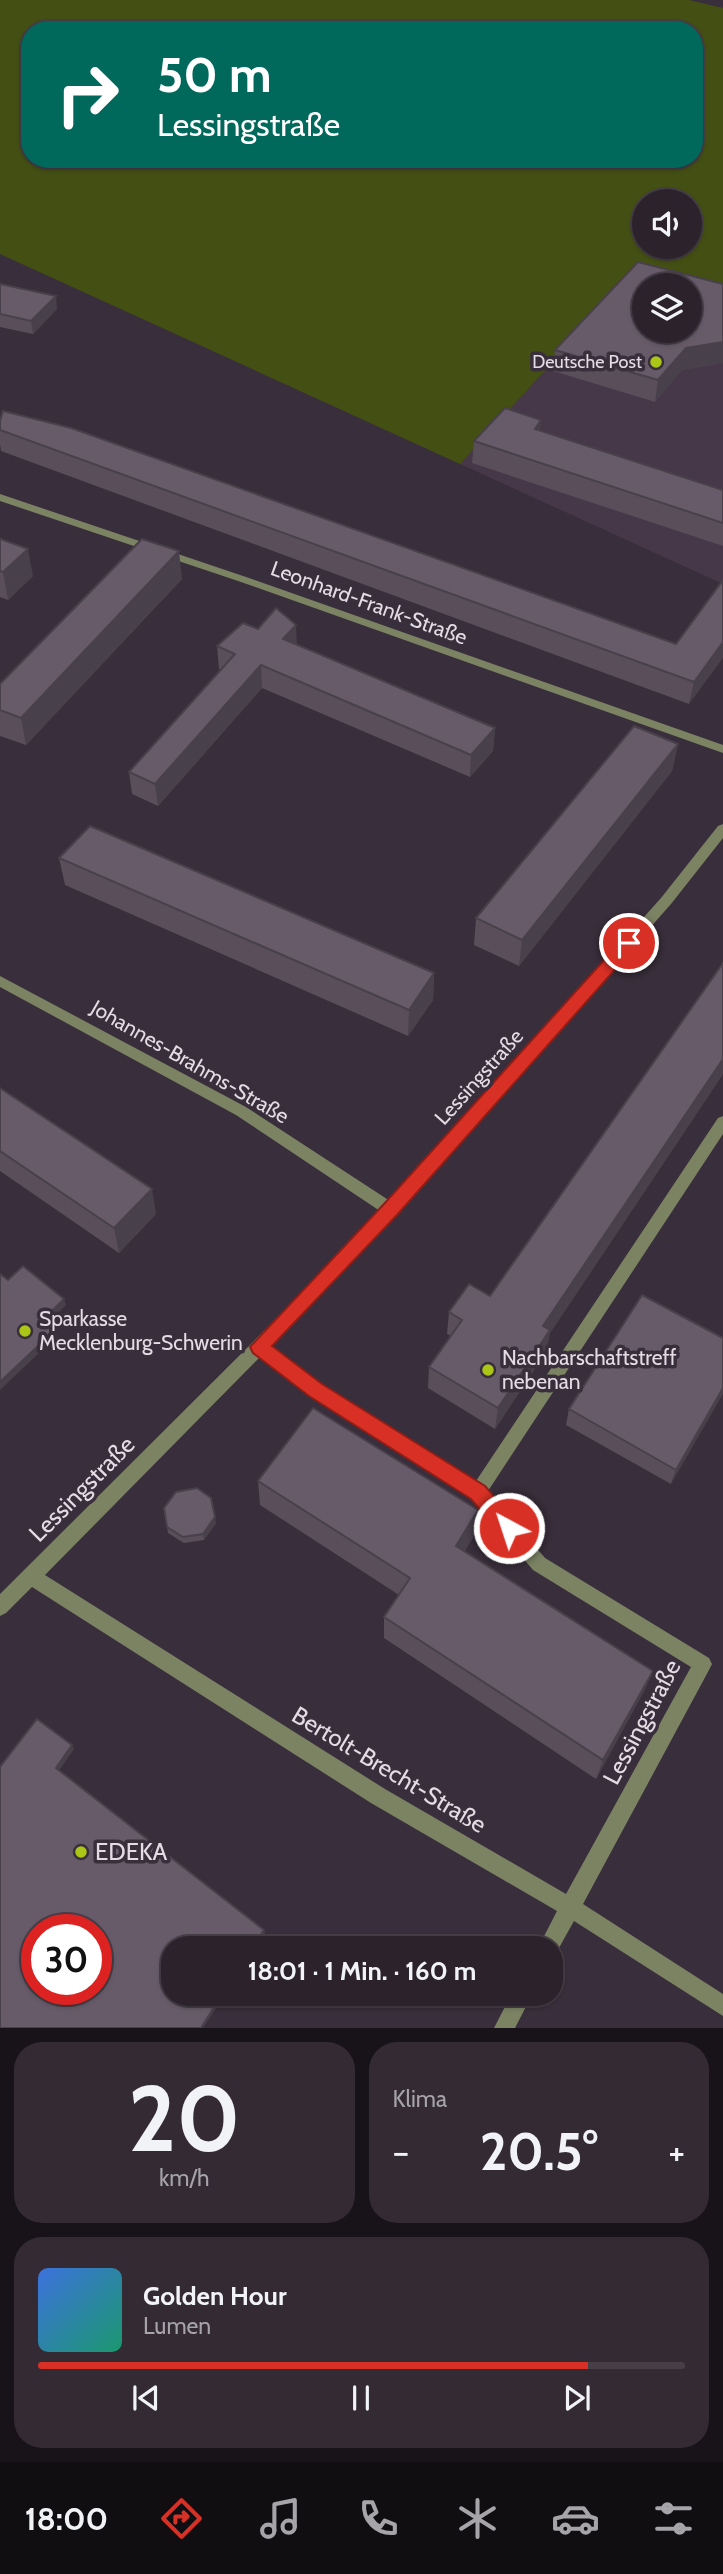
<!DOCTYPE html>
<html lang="de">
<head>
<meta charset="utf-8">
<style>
  body { margin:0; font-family:Cabin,sans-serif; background:#332a34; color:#f1f3f6; height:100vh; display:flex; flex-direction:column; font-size:26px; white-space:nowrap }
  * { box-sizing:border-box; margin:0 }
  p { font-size:23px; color:#a6a4a9 }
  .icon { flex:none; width:38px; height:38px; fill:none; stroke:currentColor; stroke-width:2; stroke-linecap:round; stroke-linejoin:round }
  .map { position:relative; height:2028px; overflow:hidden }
  .details { display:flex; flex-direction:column; gap:14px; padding:14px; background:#181318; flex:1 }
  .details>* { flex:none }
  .banner { position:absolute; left:21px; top:21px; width:682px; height:147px; border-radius:28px; box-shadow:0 2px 5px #0004,0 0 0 2px #473f48; background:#00695c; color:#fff; overflow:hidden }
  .fabs { position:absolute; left:632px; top:189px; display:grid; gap:14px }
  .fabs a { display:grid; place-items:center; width:70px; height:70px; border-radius:50%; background:#2b222c; box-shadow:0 2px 5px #0004,0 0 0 2px #473f48; font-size:35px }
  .speed { position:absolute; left:21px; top:1914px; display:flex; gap:14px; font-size:35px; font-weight:700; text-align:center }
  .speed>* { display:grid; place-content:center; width:91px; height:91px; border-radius:50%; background:#2b222c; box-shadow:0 2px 5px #0004,0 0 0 2px #473f48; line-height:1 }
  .speed .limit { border:10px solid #d22; background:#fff; color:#111 }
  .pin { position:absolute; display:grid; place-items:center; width:60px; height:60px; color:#fff; margin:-30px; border:4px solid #fff; border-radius:50%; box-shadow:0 2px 7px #0007 }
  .me { position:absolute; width:77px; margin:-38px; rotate:320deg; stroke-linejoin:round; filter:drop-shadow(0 0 5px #0008) }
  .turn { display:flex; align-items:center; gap:24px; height:147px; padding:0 21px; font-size:32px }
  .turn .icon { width:91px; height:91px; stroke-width:2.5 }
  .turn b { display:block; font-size:49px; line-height:60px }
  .big { font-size:52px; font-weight:800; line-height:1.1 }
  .details .tile { flex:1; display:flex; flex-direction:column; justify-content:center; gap:10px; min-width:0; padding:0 24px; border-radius:28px; background:#332a34 }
  .details .dial { align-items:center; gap:0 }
  .dial b { font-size:91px; line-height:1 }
  .song { display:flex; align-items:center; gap:21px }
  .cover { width:84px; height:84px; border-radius:10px; background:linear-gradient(135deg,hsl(220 70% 55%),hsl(160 70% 35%)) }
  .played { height:7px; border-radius:4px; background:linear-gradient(90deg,#d93025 85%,#473f48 85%) }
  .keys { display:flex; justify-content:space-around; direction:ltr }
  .heat { display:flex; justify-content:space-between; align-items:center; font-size:38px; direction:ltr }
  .details .tiles { flex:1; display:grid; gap:14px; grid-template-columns:1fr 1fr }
  .tile:last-child { grid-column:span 2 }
  .trip { position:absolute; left:161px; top:1936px; width:402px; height:70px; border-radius:28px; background:#2b222c; box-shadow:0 2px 5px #0004,0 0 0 2px #473f48; font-weight:800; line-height:70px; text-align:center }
  .dock { display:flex; height:112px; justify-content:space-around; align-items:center; background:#110e12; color:#a6a4a9 }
  .dock .icon { width:49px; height:49px }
  .dock .selected { color:#d93025 }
  .dock b { font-size:32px; color:#f1f3f6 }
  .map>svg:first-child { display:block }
  .built { fill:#463749 }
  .green { fill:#444f14; fill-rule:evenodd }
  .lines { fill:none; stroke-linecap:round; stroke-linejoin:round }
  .minor { fill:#7b8363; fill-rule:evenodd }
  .wall { fill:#594e5a }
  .shaded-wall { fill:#48404a }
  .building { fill:#675b69; stroke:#48404a; stroke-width:2; fill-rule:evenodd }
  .route { fill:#d93025; stroke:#8d1f18; stroke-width:2 }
  .poi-dot { fill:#abc616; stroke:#392e3b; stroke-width:2.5 }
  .labels { text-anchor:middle; stroke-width:7; stroke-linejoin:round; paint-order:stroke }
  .far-poi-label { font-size:18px; fill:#e3dce5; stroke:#392e3b; text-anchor:end }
  .street-label { font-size:21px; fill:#e3dce5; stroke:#392e3b }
  .poi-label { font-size:21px; fill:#e3dce5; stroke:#392e3b; text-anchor:start }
  .near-street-label { font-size:24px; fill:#e3dce5; stroke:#392e3b }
  .near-poi-label { font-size:24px; fill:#e3dce5; stroke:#392e3b; text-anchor:start }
</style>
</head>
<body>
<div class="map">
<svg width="723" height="2028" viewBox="0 0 723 2028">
  <rect width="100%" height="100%" fill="#392e3b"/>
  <path class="built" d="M 639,267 L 644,285 L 644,331 L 690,331 L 723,300 L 723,584 L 460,464 Z"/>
  <path class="green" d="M 0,0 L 689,0 L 723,8 L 723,298 L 639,267 L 460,464 L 0,254 ZM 30,30 L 695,30 L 695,159 L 30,159 ZM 644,201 L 690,201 L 690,247 L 644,247 Z"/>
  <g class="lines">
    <path class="minor" d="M 0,494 L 249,578 L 723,745 L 723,753 L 241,582 L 0,501 Z
      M 723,824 L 723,838 L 671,904 L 396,1215 L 270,1346 L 322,1385 L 476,1481 L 718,1118 L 723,1116 L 723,1134 L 488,1491 L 545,1558 L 709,1658 L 712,1664 L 709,1670 L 583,1904 L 723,1994 L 723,2016 L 574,1921 L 555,1955 L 551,1957 L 551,1948 L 538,1948 L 557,1911 L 371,1803 L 32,1587 L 6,1613 L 0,1616 L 0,1594 L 253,1342 L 380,1211 L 236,1115 L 0,987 L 0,976 L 246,1107 L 390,1201 L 661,898 L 718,826 ZM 260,1357 L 310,1395 L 472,1498 L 533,1570 L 691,1667 L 566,1894 L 385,1789 L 45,1575 Z
      M 512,1993 L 533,1993 L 515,2028 L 494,2028 Z"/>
  </g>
  <path class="wall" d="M 0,284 L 57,309 L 33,334 L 0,327 Z
    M 723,284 L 723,363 L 682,370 L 655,402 L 553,371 L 555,350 Z
    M 0,421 L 676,644 L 723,580 L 689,704 L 1,451 L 0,444 Z
    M 540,431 L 723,490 L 723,546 L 472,463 L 474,441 Z
    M 0,539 L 33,576 L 8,600 L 0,597 Z
    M 182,579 L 26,745 L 0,736 L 0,684 Z
    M 296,625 L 296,645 L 495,728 L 493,751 L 470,777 L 262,688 L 158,806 L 132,794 L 129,772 L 221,670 L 219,669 L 217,646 L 258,629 Z
    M 678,744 L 672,771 L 519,966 L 474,945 L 476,918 Z
    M 59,858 L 434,973 L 433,1000 L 408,1036 L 65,885 Z
    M 723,1074 L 550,1333 L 546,1352 L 495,1429 L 428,1388 L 429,1367 L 451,1336 L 447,1334 L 449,1312 L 490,1296 Z
    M 0,1088 L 156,1214 L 119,1253 L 0,1171 Z
    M 723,1338 L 671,1484 L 566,1425 L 569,1409 Z
    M 258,1481 L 478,1510 L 475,1534 L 464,1552 L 653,1671 L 644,1691 L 596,1779 L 384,1638 L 384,1617 L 399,1595 L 260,1505 Z
    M 164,1508 L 216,1523 L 204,1540 L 184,1543 L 168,1533 Z"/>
  <path class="shaded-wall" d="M 56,296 L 57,309 L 33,334 L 31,321 Z
    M 723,342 L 723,363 L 682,370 L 655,402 L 658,380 L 686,348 Z
    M 541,420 L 539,441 L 535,429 Z
    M 28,549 L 33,576 L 8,600 L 3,572 Z
    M 179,551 L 182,579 L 26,745 L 21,718 Z
    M 296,625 L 297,648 L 283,639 Z
    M 723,642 L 723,658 L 689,704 L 694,682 Z
    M 261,665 L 262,688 L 158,806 L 155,784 Z
    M 495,728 L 493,751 L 470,777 L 471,755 Z
    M 678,744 L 672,771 L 519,966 L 522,940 Z
    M 434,973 L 433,1000 L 408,1036 L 409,1010 Z
    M 723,1059 L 723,1074 L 550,1333 L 546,1352 L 495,1429 L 498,1408 L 543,1326 Z
    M 152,1189 L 156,1214 L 119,1253 L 114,1228 Z
    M 64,1299 L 66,1305 L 45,1326 L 43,1320 Z
    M 55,1330 L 57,1336 L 0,1390 L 0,1382 Z
    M 723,1388 L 723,1394 L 671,1484 L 676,1470 Z
    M 478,1510 L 475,1534 L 453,1569 L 456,1546 Z
    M 215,1517 L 216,1523 L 204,1540 L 203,1534 Z
    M 653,1671 L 644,1691 L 596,1779 L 603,1760 Z
    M 72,1745 L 74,1749 L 58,1772 L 56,1768 Z
    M 264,1930 L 265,1933 L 255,1948 L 252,1948 Z
    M 223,1993 L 226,1993 L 203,2028 L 201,2028 Z"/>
  <path class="building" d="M 638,262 L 723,284 L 723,342 L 686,348 L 658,380 L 555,350 ZM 644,285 L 690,285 L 690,331 L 644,331 Z
    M 0,284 L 56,296 L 31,321 L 0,314 Z
    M 505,408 L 541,420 L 535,429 L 723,490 L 723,523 L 474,441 Z
    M 3,411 L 71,428 L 676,644 L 723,580 L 723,642 L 694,682 L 0,430 L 0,421 Z
    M 0,539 L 28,549 L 3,572 L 0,571 Z
    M 142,539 L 179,551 L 21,718 L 0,710 L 0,684 Z
    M 276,608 L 296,625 L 283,639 L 495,728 L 471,755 L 261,665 L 155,784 L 129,772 L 235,654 L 217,646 L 243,623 L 258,629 Z
    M 634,726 L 678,744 L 522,940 L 476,918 Z
    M 90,826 L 434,973 L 409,1010 L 59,858 Z
    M 723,963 L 723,1059 L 543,1326 L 550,1330 L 498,1408 L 429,1367 L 462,1320 L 449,1312 L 469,1284 L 490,1296 Z
    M 0,1088 L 152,1189 L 114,1228 L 0,1151 Z
    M 23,1266 L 64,1299 L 43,1320 L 55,1330 L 0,1382 L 0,1274 L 8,1280 Z
    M 642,1295 L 723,1338 L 723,1388 L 676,1470 L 569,1409 Z
    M 313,1408 L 478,1510 L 456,1546 L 653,1671 L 603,1760 L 384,1617 L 410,1578 L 258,1481 Z
    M 197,1488 L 211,1498 L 215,1517 L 203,1534 L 183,1537 L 167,1527 L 164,1508 L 176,1492 Z
    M 37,1719 L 72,1745 L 56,1768 L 264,1930 L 252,1948 L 173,1948 L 173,1993 L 223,1993 L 201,2028 L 0,2028 L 0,1767 ZM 37,1930 L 96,1930 L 96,1990 L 37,1990 Z"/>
  <path class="route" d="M 629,937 L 637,943 L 635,947 L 397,1215 L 272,1346 L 322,1384 L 485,1486 L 516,1521 L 518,1528 L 516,1535 L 509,1538 L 502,1535 L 471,1499 L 309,1396 L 253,1353 L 250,1347 L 384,1204 L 624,938 Z"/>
  <g class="poi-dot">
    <circle cx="656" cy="362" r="7"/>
    <circle cx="25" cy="1331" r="7"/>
    <circle cx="488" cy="1370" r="7"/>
    <circle cx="81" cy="1852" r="7"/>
  </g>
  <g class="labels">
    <g class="far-poi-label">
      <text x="642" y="368">Deutsche Post</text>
    </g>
    <g class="street-label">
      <text transform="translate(369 603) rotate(20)" y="7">Leonhard-Frank-Straße</text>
      <text transform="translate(190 1062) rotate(30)" y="7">Johannes-Brahms-Straße</text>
      <text transform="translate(479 1077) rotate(-48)" y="7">Lessingstraße</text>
    </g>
    <g class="poi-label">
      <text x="39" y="1326">Sparkasse<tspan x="39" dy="24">Mecklenburg-Schwerin</tspan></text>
      <text x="502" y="1365">Nachbarschaftstreff<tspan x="502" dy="24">nebenan</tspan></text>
    </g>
    <g class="near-street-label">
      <text transform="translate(82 1489) rotate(-45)" y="8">Lessingstraße</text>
      <text transform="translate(642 1722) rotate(-62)" y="8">Lessingstraße</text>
      <text transform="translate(389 1770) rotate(31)" y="8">Bertolt-Brecht-Straße</text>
    </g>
    <g class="near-poi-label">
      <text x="95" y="1860">EDEKA</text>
    </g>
  </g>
</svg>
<div class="fabs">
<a><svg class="icon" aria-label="sound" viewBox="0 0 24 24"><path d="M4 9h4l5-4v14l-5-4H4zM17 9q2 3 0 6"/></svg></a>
<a><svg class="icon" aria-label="layers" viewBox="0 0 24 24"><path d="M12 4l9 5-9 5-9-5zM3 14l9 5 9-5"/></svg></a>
</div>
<div class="speed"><div class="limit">30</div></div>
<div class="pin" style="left:629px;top:943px;background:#d93025"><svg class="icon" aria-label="arrive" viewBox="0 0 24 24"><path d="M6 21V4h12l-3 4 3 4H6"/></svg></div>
<svg class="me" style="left:509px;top:1528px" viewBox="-20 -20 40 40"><circle r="17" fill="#d93025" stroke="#fff" stroke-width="3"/><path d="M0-11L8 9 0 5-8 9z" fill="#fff"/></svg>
<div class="trip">18:01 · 1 Min. · 160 m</div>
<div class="banner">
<div class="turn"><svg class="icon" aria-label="right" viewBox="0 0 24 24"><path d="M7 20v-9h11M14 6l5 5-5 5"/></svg><div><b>50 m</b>Lessingstraße</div></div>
</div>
</div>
<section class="details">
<div class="tiles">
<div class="tile dial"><b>20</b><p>km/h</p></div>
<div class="tile"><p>Klima</p>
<div class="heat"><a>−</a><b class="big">20.5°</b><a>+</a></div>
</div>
<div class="tile">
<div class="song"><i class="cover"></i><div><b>Golden Hour</b><p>Lumen</p></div></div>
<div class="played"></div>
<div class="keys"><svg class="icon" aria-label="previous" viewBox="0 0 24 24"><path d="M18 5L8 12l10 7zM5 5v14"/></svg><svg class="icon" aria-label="pause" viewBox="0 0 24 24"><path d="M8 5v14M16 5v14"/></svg><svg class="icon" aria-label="next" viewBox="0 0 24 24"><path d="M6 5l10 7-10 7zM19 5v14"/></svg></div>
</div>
</div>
</section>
<nav class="dock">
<b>18:00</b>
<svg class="icon selected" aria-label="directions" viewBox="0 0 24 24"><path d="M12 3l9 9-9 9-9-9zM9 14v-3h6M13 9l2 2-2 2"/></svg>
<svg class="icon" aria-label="music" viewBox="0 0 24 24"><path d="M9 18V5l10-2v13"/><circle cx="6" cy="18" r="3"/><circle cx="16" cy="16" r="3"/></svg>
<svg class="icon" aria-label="phone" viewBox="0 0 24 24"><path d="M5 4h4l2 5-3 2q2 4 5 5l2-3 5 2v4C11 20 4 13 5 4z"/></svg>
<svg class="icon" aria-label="climate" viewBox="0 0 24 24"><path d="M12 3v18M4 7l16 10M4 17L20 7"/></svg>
<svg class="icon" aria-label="car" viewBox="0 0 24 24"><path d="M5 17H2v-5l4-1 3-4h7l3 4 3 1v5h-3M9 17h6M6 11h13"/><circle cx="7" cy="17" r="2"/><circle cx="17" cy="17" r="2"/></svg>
<svg class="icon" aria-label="filters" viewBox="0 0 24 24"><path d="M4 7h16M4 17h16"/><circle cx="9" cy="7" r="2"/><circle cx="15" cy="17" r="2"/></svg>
</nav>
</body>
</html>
